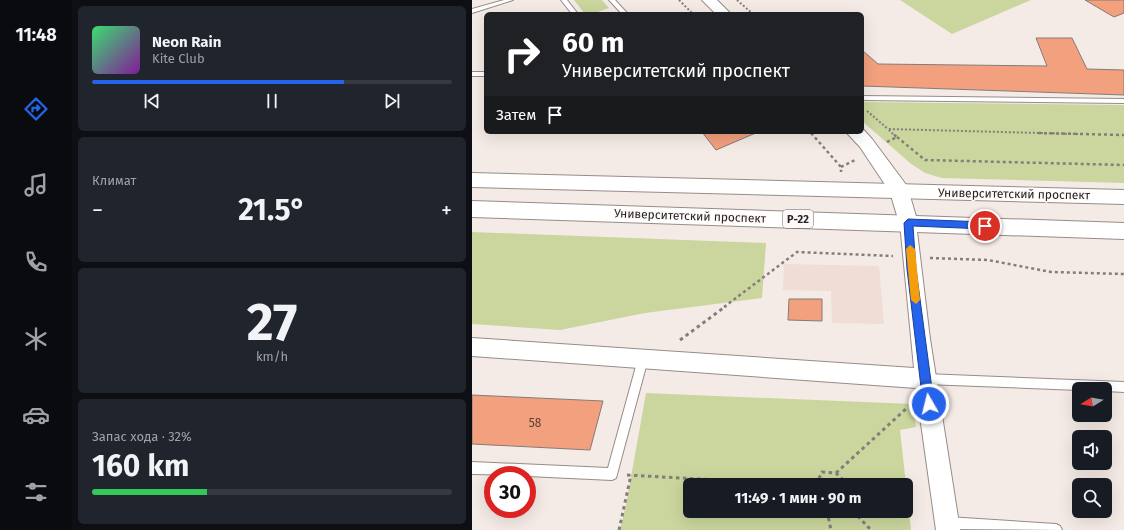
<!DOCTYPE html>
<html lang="ru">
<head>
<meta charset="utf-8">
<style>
  body { margin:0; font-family:"Fira Sans",sans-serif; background:#20242c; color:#f1f3f6; height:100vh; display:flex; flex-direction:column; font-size:15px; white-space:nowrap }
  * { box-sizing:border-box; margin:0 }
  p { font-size:13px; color:#9ea1a6 }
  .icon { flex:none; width:22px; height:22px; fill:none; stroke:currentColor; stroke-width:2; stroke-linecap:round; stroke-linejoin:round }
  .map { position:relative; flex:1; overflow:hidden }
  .panel { display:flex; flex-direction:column; gap:6px; padding:6px; background:#0d0f14; width:400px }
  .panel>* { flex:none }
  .top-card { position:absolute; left:12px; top:12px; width:380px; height:122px; border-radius:6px; box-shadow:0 4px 16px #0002; background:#202124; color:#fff; overflow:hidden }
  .needle { width:26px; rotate:259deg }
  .buttons { position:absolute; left:600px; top:382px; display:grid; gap:8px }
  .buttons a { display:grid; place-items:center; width:40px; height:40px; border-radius:6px; background:#171b24; box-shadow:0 4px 16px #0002; font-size:20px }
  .speed { position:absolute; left:12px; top:466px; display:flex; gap:8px; font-size:20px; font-weight:700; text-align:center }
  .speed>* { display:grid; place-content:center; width:52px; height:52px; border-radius:50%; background:#171b24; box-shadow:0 4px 16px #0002; line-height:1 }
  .speed .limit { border:6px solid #d22; background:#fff; color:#111 }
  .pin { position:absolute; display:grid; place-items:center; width:34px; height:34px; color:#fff; margin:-17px; border:2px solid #fff; border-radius:50%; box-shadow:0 1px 4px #0007 }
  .me { position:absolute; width:44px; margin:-22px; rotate:352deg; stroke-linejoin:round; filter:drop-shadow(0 0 3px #0008) }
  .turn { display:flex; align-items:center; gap:14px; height:84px; padding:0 12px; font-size:18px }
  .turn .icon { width:52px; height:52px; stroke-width:2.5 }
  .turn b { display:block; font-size:28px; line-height:34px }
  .then { display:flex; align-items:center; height:38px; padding:0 12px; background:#0003; gap:8px; font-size:15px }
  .big { font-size:30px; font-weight:700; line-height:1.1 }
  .panel .card { flex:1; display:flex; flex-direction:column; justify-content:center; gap:6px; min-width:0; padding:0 14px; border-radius:6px; background:#20242c }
  .panel .dial { align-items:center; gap:0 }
  .dial b { font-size:52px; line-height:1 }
  .song { display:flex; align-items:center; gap:12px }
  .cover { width:48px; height:48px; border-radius:6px; background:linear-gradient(135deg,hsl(140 70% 55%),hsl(290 70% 35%)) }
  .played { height:4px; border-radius:2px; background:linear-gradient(90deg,#2563eb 70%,#363941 70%) }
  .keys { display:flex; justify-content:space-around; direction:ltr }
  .heat { display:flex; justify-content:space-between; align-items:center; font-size:22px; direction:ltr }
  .charge { height:6px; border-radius:3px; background:linear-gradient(90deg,#34c759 32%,#363941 0) }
  .trip { position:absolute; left:211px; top:478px; width:230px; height:40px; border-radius:6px; background:#171b24; box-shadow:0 4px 16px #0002; font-weight:700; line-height:40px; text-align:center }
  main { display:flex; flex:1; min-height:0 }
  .tabs { display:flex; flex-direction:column; width:72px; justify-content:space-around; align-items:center; background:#090b0e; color:#9ea1a6 }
  .tabs .icon { width:28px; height:28px }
  .tabs .on { color:#2563eb }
  .tabs b { font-size:18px; color:#f1f3f6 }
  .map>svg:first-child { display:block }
  .built { fill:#efddd6 }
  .green { fill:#cad69d; fill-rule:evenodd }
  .building { fill:#f3a07e; stroke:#847b77 }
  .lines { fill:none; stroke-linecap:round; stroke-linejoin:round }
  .service-casing { stroke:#968c88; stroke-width:2 }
  .minor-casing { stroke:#968c88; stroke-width:2 }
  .tertiary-casing { stroke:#968c88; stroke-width:2 }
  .trunk-casing { stroke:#968c88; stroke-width:2 }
  .path-far2 { stroke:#847e7b; stroke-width:2; stroke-dasharray:2 2; stroke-linecap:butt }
  .path-far1 { stroke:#847e7b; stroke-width:2.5; stroke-dasharray:3 3; stroke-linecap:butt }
  .path { stroke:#847e7b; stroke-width:3; stroke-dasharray:3.5 3.5; stroke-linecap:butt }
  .service { fill:#fff; fill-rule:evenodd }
  .minor { fill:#fff; fill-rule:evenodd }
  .tertiary { fill:#fff; fill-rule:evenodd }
  .trunk { fill:#fff; fill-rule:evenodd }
  .route { fill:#2563eb; stroke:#184099 }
  .slow { fill:#f59e0b }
  .labels { text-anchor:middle; stroke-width:3; stroke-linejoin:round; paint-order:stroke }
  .shield { fill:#fef9f8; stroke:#686362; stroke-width:1 }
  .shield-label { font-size:11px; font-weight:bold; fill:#272322 }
  .street-label { font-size:12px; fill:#272322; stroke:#fef9f8 }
  .near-number-label { font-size:12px; fill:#5a4239 }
</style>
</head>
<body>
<main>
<nav class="tabs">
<b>11:48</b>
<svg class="icon on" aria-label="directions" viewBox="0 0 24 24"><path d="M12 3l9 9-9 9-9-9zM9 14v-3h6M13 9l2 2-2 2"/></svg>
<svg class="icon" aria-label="music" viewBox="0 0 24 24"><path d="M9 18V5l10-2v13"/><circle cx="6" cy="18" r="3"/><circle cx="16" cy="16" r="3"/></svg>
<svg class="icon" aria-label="phone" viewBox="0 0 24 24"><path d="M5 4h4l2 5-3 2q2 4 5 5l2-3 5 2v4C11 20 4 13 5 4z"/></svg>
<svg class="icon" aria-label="climate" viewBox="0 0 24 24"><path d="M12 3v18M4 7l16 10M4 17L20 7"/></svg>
<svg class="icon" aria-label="car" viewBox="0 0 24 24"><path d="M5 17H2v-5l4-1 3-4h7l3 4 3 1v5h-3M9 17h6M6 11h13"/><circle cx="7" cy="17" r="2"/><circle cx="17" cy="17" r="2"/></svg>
<svg class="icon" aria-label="filters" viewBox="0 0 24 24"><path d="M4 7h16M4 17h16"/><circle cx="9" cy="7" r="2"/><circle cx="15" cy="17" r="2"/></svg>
</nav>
<section class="panel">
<div class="card">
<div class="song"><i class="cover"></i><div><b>Neon Rain</b><p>Kite Club</p></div></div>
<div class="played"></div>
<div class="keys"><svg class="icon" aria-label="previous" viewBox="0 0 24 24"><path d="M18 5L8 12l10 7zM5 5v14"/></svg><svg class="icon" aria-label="pause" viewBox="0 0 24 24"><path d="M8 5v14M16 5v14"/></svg><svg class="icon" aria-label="next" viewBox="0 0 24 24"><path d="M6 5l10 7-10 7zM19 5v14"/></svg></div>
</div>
<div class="card"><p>Климат</p>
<div class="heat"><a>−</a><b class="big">21.5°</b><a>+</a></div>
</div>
<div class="card dial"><b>27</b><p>km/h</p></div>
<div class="card"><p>Запас хода · 32%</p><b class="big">160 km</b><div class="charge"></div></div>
</section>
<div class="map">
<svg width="652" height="530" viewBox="0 0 652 530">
  <rect width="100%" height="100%" fill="#f5ebe6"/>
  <path class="built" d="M 312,264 L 407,266 L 412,324 L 360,323 L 359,291 L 311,290 Z"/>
  <path class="green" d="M 102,0 L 130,0 L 137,8 L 120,14 L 113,14 Z
    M 428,0 L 559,0 L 480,34 Z
    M 390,102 L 652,105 L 652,183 L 470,178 L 453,173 L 438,163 L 390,121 Z
    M 0,232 L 294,243 L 290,298 L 173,313 L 88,330 L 0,324 Z
    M 174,393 L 440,404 L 444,427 L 428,430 L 439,530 L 148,530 L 154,505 ZM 218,485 L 434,485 L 434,511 L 218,511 Z"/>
  <path class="building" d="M 613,0 L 652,0 L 652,13 L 642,17 Z
    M 564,38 L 600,38 L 615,69 L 652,70 L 652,95 L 390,86 L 390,50 L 406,64 L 575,66 Z
    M 230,132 L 286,132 L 244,150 Z
    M 317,299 L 350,299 L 350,321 L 316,320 Z
    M 0,395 L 131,401 L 118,450 L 0,444 Z"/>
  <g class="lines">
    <g class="service-casing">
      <path id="service" d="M 32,0 L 41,0 L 0,13 L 0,9 Z
        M 89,0 L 95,0 L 106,14 L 100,14 Z
        M 137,0 L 143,0 L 156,14 L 150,14 Z
        M 0,72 L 14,72 L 14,76 L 0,76 Z
        M 390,96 L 652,99 L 652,103 L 390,100 Z
        M 171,354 L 175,356 L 176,359 L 144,478 L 140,480 L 55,476 L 55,475 L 0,474 L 0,462 L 136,468 L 166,359 L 167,356 Z
        M 453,374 L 652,382 L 652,392 L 633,391 L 633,389 L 607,389 L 607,390 L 453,384 L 449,383 L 448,379 L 449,375 Z
        M 476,517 L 584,524 L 588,526 L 590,530 L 476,529 L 472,527 L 470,523 L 472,519 Z"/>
    </g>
    <g class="minor-casing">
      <path id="minor" d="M 436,216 L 442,218 L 444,223 L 458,339 L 488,530 L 464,530 L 444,388 L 0,356 L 0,338 L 442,368 L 428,223 L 430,218 Z"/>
    </g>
    <g class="tertiary-casing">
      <path id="tertiary" d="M 230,0 L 245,0 L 259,14 L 244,14 Z
        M 390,128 L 400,139 L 435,186 L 446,223 L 443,229 L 436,231 L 429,229 L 418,192 L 388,147 L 374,132 L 390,132 Z"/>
    </g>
    <g class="trunk-casing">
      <path id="trunk" d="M 0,173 L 652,190 L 652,204 L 0,187 Z
        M 0,201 L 652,223 L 652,239 L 0,217 Z"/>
    </g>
    <path class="path-far2" d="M 207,0 L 221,14
      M 265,0 L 281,14
      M 395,111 L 416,129
      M 338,132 L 340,134
      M 421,134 L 416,129 L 606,134"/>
    <path class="path-far1" d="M 339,133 L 369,167 L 369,172
      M 566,133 L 652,135
      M 425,137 L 453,160 L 652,165
      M 415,142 L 425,137 L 420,133
      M 369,167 L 385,159
      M 458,258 L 516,260 L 579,272 L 652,274
      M 252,307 L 325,252 L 421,256"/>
    <path class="path" d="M 208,340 L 254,306
      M 364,473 L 436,407
      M 155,475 L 335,485
      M 344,485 L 350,472 L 364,473 L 372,481 L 371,485
      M 355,511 L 359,530
      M 381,511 L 399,530
      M 147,530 L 159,475"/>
    <use href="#service" class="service"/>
    <use href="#minor" class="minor"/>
    <use href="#tertiary" class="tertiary"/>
    <use href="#trunk" class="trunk"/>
  </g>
  <path class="route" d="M 436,219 L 513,222 L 518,226 L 513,229 L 441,226 L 444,269 L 462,404 L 461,408 L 457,409 L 453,408 L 451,404 L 435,269 L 432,223 Z"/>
  <path class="slow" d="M 438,245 L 443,249 L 448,300 L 444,304 L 439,300 L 434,249 Z"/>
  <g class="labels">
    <rect class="shield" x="311" y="210" width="30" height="18" rx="3"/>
    <g class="shield-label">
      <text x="326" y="223">Р-22</text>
    </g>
    <g class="street-label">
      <text transform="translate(542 194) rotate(1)" y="4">Университетский проспект</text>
      <text transform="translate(218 216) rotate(2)" y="4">Университетский проспект</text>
    </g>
    <g class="near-number-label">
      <text x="63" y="427">58</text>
    </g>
  </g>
</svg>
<div class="buttons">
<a><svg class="needle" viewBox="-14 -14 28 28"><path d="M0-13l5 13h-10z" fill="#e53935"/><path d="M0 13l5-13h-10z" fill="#9ea1a6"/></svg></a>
<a><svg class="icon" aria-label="sound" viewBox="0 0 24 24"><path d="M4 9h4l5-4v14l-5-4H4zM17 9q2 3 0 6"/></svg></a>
<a><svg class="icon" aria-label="search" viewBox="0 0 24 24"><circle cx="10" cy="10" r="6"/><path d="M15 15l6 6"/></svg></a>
</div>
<div class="speed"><div class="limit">30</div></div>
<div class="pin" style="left:513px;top:226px;background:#d93025"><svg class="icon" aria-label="arrive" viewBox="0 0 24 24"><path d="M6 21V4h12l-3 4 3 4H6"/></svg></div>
<svg class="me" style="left:457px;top:404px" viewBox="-20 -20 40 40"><circle r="17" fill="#2563eb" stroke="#fff" stroke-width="3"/><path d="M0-11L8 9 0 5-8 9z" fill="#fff"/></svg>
<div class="trip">11:49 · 1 мин · 90 m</div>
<div class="top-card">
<div class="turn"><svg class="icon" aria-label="right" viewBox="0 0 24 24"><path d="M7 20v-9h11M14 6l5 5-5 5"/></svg><div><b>60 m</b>Университетский проспект</div></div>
<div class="then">Затем<svg class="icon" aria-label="arrive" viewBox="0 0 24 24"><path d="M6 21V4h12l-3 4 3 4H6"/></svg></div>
</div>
</div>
</main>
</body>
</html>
